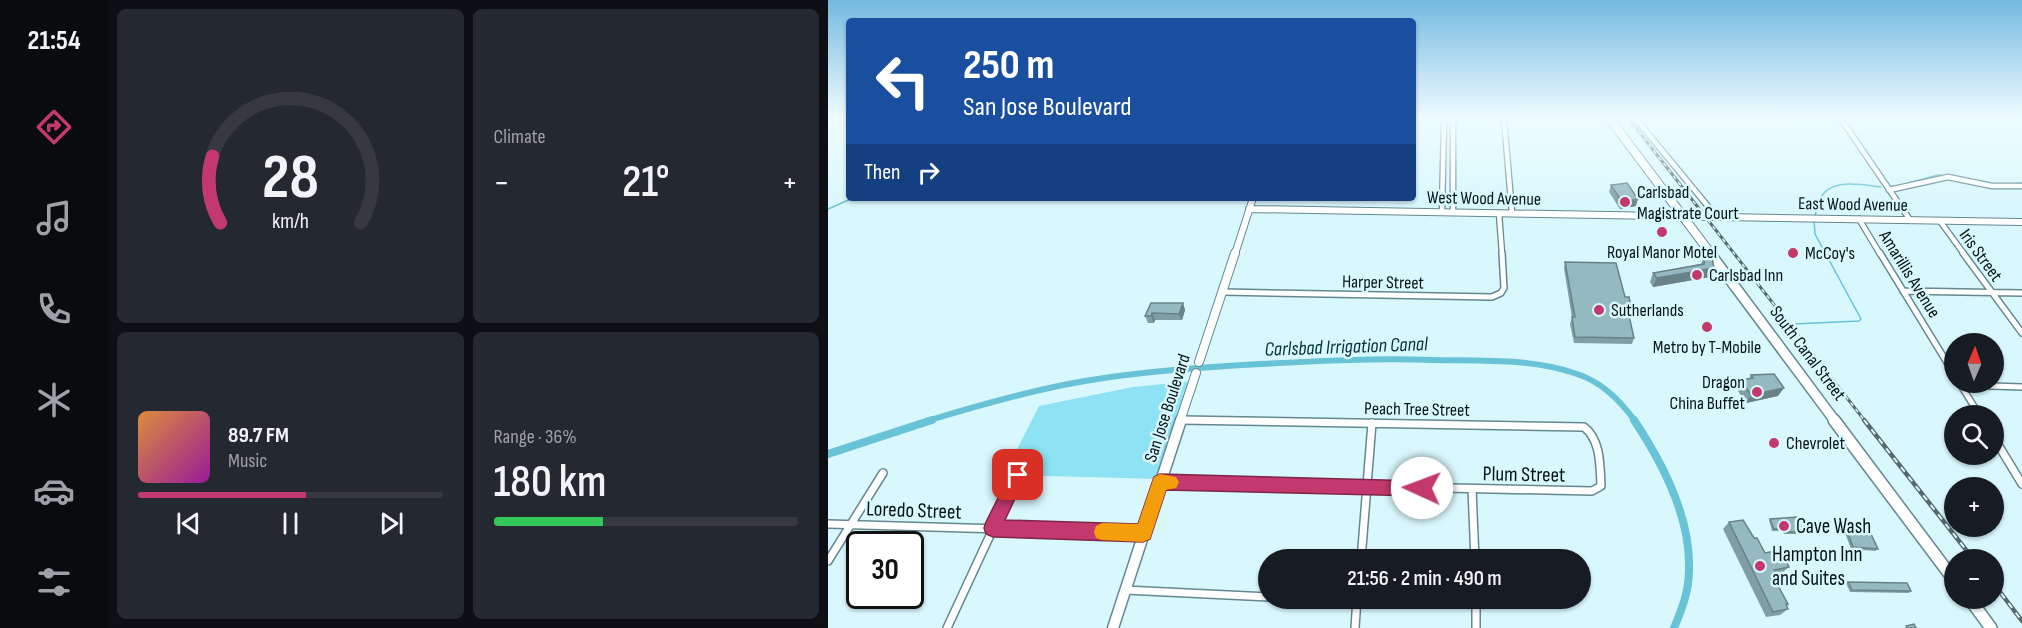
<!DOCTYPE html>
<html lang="en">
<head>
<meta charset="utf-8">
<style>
  body { margin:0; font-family:"Sofia Sans Condensed",sans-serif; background:#242831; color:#f1f3f6; height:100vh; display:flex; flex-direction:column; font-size:22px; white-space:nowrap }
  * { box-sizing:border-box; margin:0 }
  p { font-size:20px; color:#9ea1a6 }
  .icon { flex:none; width:33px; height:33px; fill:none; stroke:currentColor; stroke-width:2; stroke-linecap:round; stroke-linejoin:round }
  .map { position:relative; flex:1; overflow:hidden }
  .sheet { display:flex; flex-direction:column; gap:9px; padding:9px; background:#0d0f14; width:720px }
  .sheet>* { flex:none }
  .hud { position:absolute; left:18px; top:18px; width:570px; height:183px; border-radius:6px; box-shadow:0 2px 4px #0004; background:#1a4fa0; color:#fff; overflow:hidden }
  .needle { width:39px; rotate:2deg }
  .controls { position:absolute; left:1116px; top:333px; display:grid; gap:12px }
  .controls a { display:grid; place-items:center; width:60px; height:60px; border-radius:50%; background:#171b24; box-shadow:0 2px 4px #0004; font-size:30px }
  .speed { position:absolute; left:18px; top:531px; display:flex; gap:12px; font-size:30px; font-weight:700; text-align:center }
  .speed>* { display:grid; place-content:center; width:78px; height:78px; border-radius:50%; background:#171b24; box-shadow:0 2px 4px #0004; line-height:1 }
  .speed .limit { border:3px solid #111; border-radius:9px; background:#fff; color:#111 }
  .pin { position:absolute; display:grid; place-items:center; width:51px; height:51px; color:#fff; margin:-26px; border-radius:12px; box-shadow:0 3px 9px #0006 }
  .me { position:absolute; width:66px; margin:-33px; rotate:272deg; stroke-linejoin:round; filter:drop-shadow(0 0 4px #0008) }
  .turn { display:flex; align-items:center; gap:21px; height:126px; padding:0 18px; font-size:27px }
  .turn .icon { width:78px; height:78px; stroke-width:2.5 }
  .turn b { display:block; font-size:42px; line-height:51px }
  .then { display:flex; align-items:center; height:57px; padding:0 18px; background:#0003; gap:12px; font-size:22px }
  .big { font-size:45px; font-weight:600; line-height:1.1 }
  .sheet .widget { flex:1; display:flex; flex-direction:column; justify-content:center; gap:9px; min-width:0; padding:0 21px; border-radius:9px; background:#242831 }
  .sheet .dial { align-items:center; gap:0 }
  .dial svg { height:156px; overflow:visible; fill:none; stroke:#363941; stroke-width:7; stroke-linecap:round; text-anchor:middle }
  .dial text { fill:#f1f3f6; stroke:none }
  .song { display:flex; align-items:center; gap:18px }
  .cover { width:72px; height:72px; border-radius:9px; background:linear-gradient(135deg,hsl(30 70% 55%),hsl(300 70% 35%)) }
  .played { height:6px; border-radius:3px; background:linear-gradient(90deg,#c4396d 55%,#363941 55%) }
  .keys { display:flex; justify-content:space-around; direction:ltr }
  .heat { display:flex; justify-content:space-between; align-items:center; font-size:33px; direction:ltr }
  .charge { height:9px; border-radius:4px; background:linear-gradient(90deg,#34c759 36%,#363941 0) }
  .sheet .tiles { flex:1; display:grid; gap:9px; grid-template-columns:repeat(2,1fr) }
  .trip { position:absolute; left:430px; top:549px; width:333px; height:60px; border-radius:30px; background:#171b24; box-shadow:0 2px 4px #0004; font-weight:600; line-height:60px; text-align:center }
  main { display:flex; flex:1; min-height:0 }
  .dock { display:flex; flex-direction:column; width:108px; justify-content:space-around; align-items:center; background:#090b0e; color:#9ea1a6 }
  .dock .icon { width:42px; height:42px }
  .dock .active { color:#c4396d }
  .dock b { font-size:27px; color:#f1f3f6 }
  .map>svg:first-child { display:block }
  .green { fill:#8de2f3 }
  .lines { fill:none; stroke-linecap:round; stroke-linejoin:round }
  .stream { stroke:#67c3d5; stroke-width:1.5 }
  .canal-far1 { stroke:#67c3d5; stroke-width:6 }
  .canal { stroke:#67c3d5; stroke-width:8 }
  .street-far2-casing { stroke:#648890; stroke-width:7 }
  .street-far1-casing { stroke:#648890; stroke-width:8 }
  .street-casing { stroke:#648890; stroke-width:10 }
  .secondary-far2-casing { stroke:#648890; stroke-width:8 }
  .secondary-far1-casing { stroke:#648890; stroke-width:10 }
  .secondary-casing { stroke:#648890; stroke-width:13 }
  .highway-far2-casing { stroke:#648890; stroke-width:10 }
  .highway-far1-casing { stroke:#648890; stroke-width:12 }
  .highway-casing { stroke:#648890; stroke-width:14 }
  .street-far2 { stroke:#fff; stroke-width:4.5 }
  .street-far1 { stroke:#fff; stroke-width:5 }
  .street { stroke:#fff; stroke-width:7 }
  .secondary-far2 { stroke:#fff; stroke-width:6 }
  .secondary-far1 { stroke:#fff; stroke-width:8 }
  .secondary { stroke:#fff; stroke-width:10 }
  .highway-far2 { stroke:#fff; stroke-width:8 }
  .highway-far1 { stroke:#fff; stroke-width:9 }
  .highway { stroke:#fff; stroke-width:11 }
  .rail-far1-casing { stroke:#566a6e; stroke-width:3 }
  .rail-casing { stroke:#566a6e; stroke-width:4.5 }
  .rail-far1 { stroke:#d9f8fe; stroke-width:1.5; stroke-dasharray:4; stroke-linecap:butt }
  .rail { stroke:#d9f8fe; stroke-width:2; stroke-dasharray:6; stroke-linecap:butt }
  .wall { fill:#7f9fa6 }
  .shaded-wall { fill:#688287 }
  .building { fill:#94b9c1; stroke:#688287; stroke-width:1.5 }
  .route { fill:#c4396d; stroke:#7f2547; stroke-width:1.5 }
  .slow { fill:#f59e0b }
  .poi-dot { fill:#c4396d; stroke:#d9f8fe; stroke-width:2 }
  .labels { text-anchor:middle; stroke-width:5; stroke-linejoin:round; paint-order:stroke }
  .poi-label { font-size:18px; fill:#051316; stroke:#d9f8fe; text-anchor:start }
  .street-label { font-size:18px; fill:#051316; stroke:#d9f8fe }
  .water-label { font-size:20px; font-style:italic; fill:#033139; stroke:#d9f8fe }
  .near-street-label { font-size:21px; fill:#051316; stroke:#d9f8fe }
  .near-poi-label { font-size:21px; fill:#051316; stroke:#d9f8fe; text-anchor:start }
</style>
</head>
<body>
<main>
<nav class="dock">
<b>21:54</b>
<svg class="icon active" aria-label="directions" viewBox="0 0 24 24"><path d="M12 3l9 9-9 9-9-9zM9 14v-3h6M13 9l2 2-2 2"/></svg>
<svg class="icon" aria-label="music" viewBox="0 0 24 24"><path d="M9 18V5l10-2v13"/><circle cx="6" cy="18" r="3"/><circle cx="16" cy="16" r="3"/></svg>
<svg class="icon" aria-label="phone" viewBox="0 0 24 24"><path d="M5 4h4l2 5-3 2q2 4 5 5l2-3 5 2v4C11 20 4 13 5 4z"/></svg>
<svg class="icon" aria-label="climate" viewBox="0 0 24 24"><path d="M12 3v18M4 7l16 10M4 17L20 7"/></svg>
<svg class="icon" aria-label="car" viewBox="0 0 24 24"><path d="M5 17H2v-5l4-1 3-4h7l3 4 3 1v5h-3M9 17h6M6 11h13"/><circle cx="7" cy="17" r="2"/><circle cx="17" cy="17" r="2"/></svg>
<svg class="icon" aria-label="filters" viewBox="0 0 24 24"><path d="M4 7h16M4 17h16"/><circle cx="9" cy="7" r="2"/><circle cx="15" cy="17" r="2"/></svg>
</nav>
<section class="sheet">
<div class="tiles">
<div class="widget dial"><svg viewBox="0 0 100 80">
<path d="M14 69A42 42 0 1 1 86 69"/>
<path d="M14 69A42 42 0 0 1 10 35" stroke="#c4396d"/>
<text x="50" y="56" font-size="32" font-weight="700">28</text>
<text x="50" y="72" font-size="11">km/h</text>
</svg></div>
<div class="widget"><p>Climate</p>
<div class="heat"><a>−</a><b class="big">21°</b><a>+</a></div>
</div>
<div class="widget">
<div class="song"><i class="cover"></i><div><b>89.7 FM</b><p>Music</p></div></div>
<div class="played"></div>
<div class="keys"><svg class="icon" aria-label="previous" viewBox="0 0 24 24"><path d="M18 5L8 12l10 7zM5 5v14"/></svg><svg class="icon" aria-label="pause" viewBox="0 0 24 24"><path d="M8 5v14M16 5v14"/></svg><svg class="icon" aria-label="next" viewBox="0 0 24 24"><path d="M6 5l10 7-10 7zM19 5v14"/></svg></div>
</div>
<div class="widget"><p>Range · 36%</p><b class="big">180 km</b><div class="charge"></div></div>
</div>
</section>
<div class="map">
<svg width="1194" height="628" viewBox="0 0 1194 628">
  <rect width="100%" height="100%" fill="#d9f8fe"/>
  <path class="green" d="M 365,381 L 334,479 L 176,475 L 211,406 L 305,387 Z"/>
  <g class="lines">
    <path class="stream" d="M 1080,183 L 1110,175 L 1139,179
      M 1183,184 L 1194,183
      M 0,209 L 25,198
      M 987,215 C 990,208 991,198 996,193 C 1009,179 1037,185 1053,187
      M 965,324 L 1031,321 L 1033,319 L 987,234 L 986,221
      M 954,325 L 959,325"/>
    <path class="canal-far1" d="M 99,421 C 151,405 203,390 257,381 C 315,371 374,367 433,364 C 490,361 547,358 605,360 C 652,361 704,358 749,374 C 774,382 792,400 807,421"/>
    <path class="canal" d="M 806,420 C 834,462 863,518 861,570 C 861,591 854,609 846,628
      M 0,454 L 104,420"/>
    <g class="street-far2-casing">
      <path id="street-far2" d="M 625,119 L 625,212
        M 676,119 L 684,213
        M 808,119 L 888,216
        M 1013,119 L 1082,220
        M 1061,190 L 1120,177 L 1164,186 L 1194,186
        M 614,212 L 616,119
        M 671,213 L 674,254
        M 1031,219 L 1052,254
        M 1112,221 L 1136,254"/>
    </g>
    <g class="street-far1-casing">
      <path id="street-far1" d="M 1052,253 L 1126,374
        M 1135,253 L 1194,333
        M 1075,291 L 1194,293
        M 394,292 L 664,297 L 673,293 L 676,288 L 674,253
        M 1132,384 L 1152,416
        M 1133,385 L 1194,387
        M 353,420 L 421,421"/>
    </g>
    <g class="street-casing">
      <path id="street" d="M 1166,438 L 1194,484
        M 332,482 L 764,491 L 773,486 C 772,466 773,440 756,427 L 353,420
        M 644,489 L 647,560
        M 0,524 L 315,533
        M 533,560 L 544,423
        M 0,561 L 55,473
        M 297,590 L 441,597
        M 475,598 L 648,601
        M 648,600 L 648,628
        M 119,628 L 190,475
        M 527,628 L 529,598"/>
    </g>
    <g class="secondary-far2-casing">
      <path id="secondary-far2" d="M 421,209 L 1194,222
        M 407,254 L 425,198"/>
    </g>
    <g class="secondary-far1-casing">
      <path id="secondary-far1" d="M 371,362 L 407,253
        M 352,421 L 368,373"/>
    </g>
    <g class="secondary-casing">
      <path id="secondary" d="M 285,628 L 353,420"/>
    </g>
    <g class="highway-far2-casing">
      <path id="highway-far2" d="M 782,119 L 883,254"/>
    </g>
    <g class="highway-far1-casing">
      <path id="highway-far1" d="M 882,253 L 1007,421"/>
    </g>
    <g class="highway-casing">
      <path id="highway" d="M 1006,420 L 1126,580
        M 1141,598 L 1163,628"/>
    </g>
    <use href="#street-far2" class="street-far2"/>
    <use href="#street-far1" class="street-far1"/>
    <use href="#street" class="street"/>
    <use href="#secondary-far2" class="secondary-far2"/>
    <use href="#secondary-far1" class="secondary-far1"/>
    <use href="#secondary" class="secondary"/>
    <use href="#highway-far2" class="highway-far2"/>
    <use href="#highway-far1" class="highway-far1"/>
    <use href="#highway" class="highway"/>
    <g class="rail-far1-casing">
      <path id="rail-far1" d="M 801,119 L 1037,421"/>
    </g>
    <g class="rail-casing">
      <path id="rail" d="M 1036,420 L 1146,560
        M 1166,584 L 1194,621"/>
    </g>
    <use href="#rail-far1" class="rail-far1"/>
    <use href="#rail" class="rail"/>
  </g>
  <path class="wall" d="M 783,185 L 808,206 L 792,209 L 781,192 Z
    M 436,198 L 464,198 L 463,201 L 437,201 Z
    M 526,198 L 548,198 L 547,200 L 526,199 Z
    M 877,255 L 886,268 L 882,277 L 825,287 L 822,282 L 825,273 L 873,264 Z
    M 737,262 L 797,297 L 804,311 L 801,317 L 806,338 L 804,344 L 746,343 L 742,324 L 744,318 L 736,268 Z
    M 323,303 L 355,303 L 357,310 L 354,320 L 327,320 L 326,323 L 320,323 L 317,316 Z
    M 923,375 L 950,396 L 918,403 L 908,388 L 913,380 L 921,379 Z
    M 942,519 L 975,532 L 973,534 L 956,534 L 955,531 L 944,531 L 941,520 Z
    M 901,522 L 926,538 L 937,553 L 961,567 L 954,573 L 948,574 L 952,583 L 950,585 L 960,604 L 958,605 L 960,609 L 952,615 L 938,617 L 895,529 Z
    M 1018,528 L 1040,534 L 1050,549 L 1047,551 L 1023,549 L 1016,530 Z
    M 1020,582 L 1083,591 L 1081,593 L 1022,592 L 1018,583 Z"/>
  <path class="shaded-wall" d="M 810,199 L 808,206 L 792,209 L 794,202 Z
    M 886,268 L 882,277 L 825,287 L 829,278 Z
    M 355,303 L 357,310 L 354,320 L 351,314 Z
    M 324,313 L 327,320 L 326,323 L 323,316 Z
    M 956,388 L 950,396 L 918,403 L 923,395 Z"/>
  <path class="building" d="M 799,183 L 810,199 L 794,202 L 783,185 Z
    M 877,255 L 884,257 L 886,268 L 829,278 L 825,273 L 876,264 Z
    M 737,262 L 788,263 L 797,297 L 801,297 L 804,311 L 800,311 L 806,338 L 747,337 L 744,317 L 747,317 Z
    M 323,303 L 355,303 L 351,314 L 324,313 L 323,316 L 317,316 Z
    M 946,374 L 956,388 L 923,395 L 913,380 L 925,378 L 923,375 Z
    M 969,517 L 975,532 L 958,532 L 957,529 L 946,529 L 942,519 Z
    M 915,520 L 926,538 L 929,538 L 937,553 L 952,550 L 961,567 L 946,570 L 952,583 L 949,584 L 960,604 L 958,604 L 960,609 L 945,612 L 901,522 Z
    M 1018,528 L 1038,529 L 1040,534 L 1043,534 L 1050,549 L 1025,547 Z
    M 1020,582 L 1079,583 L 1083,591 L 1024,590 Z
    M 1086,624 L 1088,628 L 1079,628 L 1078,626 Z"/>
  <linearGradient id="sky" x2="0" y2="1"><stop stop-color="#74bae0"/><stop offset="0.57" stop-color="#eefcff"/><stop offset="1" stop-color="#eefcff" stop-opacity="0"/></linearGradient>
  <rect width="1194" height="207" fill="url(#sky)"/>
  <path class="route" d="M 190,468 L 196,470 L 198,475 L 177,520 L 310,524 L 326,477 L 332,474 L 594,481 L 600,483 L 602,488 L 600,494 L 594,496 L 338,490 L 322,539 L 315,542 L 165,537 L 158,534 L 156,528 L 158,522 L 184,470 Z"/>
  <path class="slow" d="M 332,474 L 348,477 L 351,482 L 348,488 L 338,490 L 322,539 L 315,542 L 274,540 L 268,538 L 266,532 L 268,526 L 274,523 L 310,524 L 326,477 Z"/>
  <g class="poi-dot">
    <circle cx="797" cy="202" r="6"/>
    <circle cx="834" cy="232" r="6"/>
    <circle cx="965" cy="253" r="6"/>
    <circle cx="869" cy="275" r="6"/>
    <circle cx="771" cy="310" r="6"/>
    <circle cx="879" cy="327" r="6"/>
    <circle cx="929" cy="392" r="6"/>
    <circle cx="946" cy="443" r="6"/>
    <circle cx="956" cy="526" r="6"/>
    <circle cx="932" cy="566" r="6"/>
  </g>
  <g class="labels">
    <g class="poi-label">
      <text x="809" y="198">Carlsbad<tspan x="809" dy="21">Magistrate Court</tspan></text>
      <text x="834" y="258" text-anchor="middle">Royal Manor Motel</text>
      <text x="977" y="259">McCoy's</text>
      <text x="881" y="281">Carlsbad Inn</text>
      <text x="783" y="316">Sutherlands</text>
      <text x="879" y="353" text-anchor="middle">Metro by T-Mobile</text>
      <text x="917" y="388" text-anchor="end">Dragon<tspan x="917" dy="21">China Buffet</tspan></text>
      <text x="958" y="449">Chevrolet</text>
    </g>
    <g class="street-label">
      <text transform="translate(656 198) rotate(1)" y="6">West Wood Avenue</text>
      <text transform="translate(1025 204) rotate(1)" y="6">East Wood Avenue</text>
      <text transform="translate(1153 255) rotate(54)" y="6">Iris Street</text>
      <text transform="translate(1082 274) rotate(58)" y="6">Amarillis Avenue</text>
      <text transform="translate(555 282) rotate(1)" y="6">Harper Street</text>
      <text transform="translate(980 353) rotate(53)" y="6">South Canal Street</text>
      <text transform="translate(339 408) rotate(-72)" y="6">San Jose Boulevard</text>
      <text transform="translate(589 409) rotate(1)" y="6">Peach Tree Street</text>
    </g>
    <g class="water-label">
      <text transform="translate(518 346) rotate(-2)" y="7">Carlsbad Irrigation Canal</text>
    </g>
    <g class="near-street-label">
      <text transform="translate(696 474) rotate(1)" y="7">Plum Street</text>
      <text transform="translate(86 510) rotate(2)" y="7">Loredo Street</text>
    </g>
    <g class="near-poi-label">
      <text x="968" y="533">Cave Wash</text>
      <text x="944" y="561">Hampton Inn<tspan x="944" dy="24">and Suites</tspan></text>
    </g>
  </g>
</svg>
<div class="controls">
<a><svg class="needle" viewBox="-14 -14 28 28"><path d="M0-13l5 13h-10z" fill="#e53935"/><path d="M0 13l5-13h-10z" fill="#9ea1a6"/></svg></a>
<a><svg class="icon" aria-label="search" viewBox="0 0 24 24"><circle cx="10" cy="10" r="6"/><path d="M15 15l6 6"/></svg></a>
<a>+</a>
<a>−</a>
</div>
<div class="speed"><div class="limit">30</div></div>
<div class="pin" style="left:190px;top:475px;background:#d93025"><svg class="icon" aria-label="arrive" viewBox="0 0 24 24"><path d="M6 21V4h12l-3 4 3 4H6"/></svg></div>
<svg class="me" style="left:594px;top:488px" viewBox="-20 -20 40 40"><circle r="19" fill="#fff"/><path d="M0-13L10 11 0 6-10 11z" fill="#c4396d"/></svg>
<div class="trip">21:56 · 2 min · 490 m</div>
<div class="hud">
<div class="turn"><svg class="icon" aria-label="left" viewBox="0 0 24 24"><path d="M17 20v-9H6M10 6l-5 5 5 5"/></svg><div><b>250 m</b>San Jose Boulevard</div></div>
<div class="then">Then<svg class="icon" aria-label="right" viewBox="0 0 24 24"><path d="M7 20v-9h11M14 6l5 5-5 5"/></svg></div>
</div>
</div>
</main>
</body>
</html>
